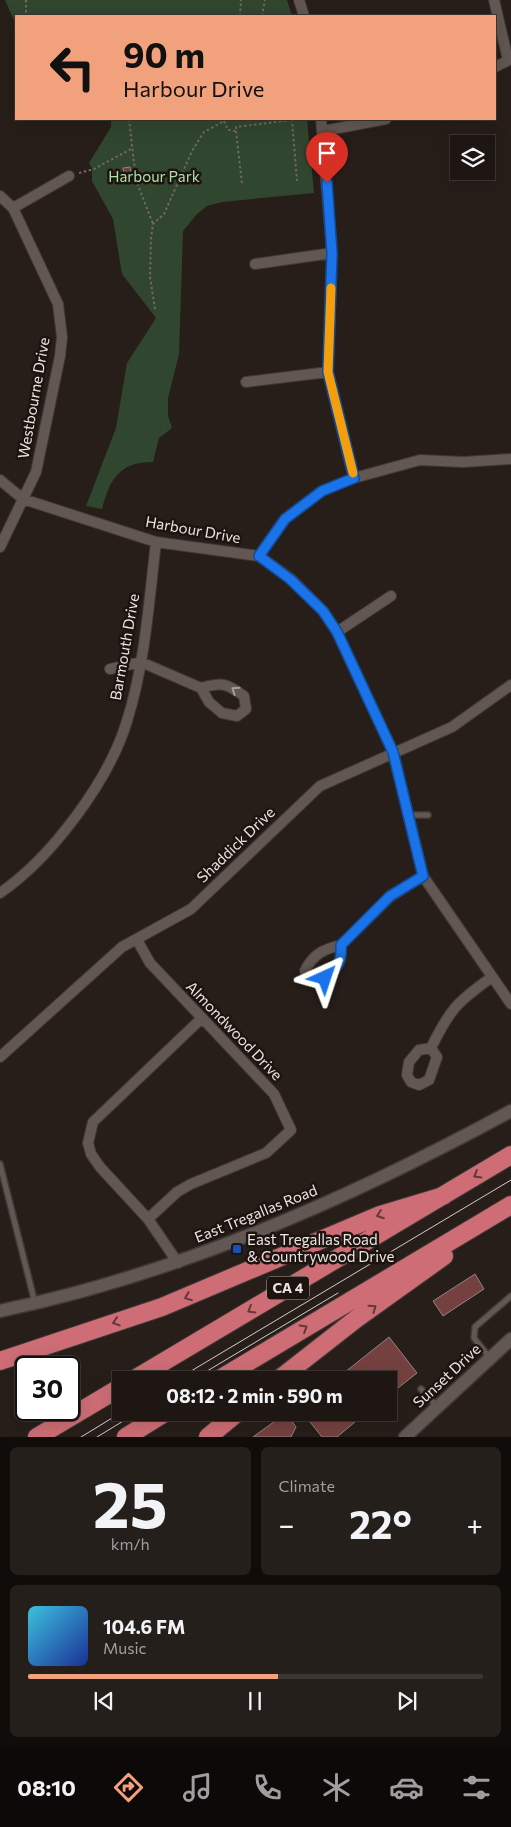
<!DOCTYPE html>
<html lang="en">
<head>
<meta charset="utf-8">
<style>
  body { margin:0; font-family:Commissioner,sans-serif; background:#251f1c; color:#f1f3f6; height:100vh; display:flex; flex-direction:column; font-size:19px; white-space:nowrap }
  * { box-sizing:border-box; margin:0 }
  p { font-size:16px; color:#a09fa0 }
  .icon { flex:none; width:28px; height:28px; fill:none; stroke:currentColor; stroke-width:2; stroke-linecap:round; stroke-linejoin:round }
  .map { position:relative; height:1437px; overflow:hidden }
  .drawer { display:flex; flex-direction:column; gap:10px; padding:10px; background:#100c0a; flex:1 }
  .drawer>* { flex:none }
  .hud { position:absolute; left:15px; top:15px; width:481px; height:105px; border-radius:0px; box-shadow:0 5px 20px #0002,0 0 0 1px #3b3533; background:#f1a17c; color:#111; overflow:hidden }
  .buttons { position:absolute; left:450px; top:135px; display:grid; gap:10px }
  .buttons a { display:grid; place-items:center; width:45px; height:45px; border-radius:0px; background:#1d1613; box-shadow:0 5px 20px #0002,0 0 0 1px #3b3533; font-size:25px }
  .speed { position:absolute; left:15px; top:1356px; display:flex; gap:10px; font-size:25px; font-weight:700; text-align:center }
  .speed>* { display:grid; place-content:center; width:65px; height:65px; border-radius:50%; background:#1d1613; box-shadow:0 5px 20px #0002,0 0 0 1px #3b3533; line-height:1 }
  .speed .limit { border:2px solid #111; border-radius:8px; background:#fff; color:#111 }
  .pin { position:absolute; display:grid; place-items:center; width:42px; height:42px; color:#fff; margin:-51px -21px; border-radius:50% 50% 50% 0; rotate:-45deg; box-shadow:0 0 5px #0007 }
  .pin .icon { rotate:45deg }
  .me { position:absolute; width:55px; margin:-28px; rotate:42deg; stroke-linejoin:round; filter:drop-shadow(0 0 4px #0008) }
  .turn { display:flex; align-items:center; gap:18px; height:105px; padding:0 25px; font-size:22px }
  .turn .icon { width:65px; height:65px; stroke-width:2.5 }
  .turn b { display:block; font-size:35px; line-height:42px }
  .big { font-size:38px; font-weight:700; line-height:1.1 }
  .drawer .widget { flex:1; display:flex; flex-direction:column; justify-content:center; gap:8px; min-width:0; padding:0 18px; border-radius:8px; background:#251f1c }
  .drawer .dial { align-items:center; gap:0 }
  .dial b { font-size:65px; line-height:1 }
  .song { display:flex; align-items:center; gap:15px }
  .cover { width:60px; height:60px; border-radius:8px; background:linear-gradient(135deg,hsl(190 70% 55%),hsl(230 70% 35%)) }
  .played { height:5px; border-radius:2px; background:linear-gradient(90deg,#f1a17c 55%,#3b3533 55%) }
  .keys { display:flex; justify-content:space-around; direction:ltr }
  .heat { display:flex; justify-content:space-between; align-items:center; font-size:28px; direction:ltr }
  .drawer .tiles { flex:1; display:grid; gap:10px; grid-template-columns:1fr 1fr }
  .widget:last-child { grid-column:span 2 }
  .trip { position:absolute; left:112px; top:1371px; width:285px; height:50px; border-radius:0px; background:#1d1613; box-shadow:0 5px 20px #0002,0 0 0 1px #3b3533; font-weight:700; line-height:50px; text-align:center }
  .tab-bar { display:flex; height:80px; justify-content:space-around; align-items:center; background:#0c0908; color:#a09fa0 }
  .tab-bar .icon { width:35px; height:35px }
  .tab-bar .on { color:#f1a17c }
  .tab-bar b { font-size:22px; color:#f1f3f6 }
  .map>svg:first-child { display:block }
  .green { fill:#31462e }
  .building { fill:#754140; stroke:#908382 }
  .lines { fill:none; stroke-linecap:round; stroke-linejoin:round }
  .service-casing { stroke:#403936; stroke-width:8 }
  .minor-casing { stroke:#403936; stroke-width:12 }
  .tertiary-casing { stroke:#403936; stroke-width:15 }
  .motorway-casing { stroke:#403936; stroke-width:20 }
  .path { stroke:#6f6763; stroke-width:2; stroke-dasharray:2.5 2.5; stroke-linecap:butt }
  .service { stroke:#625752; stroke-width:5 }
  .minor { stroke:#625752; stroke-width:10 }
  .tertiary { stroke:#625752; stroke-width:12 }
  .motorway { stroke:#ce6d75; stroke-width:18 }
  .tram { stroke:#d2ccc9; stroke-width:1 }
  .oneway { stroke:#a69e9a }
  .oneway2 { stroke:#643838 }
  .route-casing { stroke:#114b97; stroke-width:12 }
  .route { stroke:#1a73e8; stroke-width:9 }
  .slow { stroke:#f59e0b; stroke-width:9 }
  .transit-dot { fill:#1a4fb4; stroke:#1d1410; stroke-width:2 }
  .labels { text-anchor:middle; stroke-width:5; stroke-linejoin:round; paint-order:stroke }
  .shield { fill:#1d1410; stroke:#ada6a3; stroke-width:1 }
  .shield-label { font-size:14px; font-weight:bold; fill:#ebe5e2 }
  .park-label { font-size:15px; fill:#abe2a4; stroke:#1d1410 }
  .street-label { font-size:15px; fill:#ebe5e2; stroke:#1d1410 }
  .poi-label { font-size:15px; fill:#ebe5e2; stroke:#1d1410; text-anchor:start }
</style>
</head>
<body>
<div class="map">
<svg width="511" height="1437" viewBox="0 0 511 1437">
  <rect width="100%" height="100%" fill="#271e19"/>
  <path class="green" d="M 5,0 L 287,0 L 292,16 L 16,16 L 16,25 Z
    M 111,119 L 307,119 L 314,193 L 222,202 L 207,206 L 197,214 L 183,231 L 179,354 L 168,398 L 168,416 L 172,428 L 159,438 L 153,462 C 119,462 110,479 102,509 L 86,506 L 116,428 L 127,363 L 156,318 L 122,274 L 113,219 L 92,181 L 92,169 L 89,163 L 111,127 Z"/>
  <path class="building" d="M 130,167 L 132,180 L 125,181 L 123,168 Z
    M 475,1274 L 484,1289 L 443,1316 L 433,1301 Z
    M 389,1337 L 417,1373 L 389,1395 L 389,1380 L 335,1380 Z
    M 302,1412 L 367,1412 L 337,1437 L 322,1437 Z
    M 286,1413 L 296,1427 L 291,1437 L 253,1437 Z"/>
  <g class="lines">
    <g class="service-casing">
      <path id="service" d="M 408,815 L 428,815
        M 0,1164 L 35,1303
        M 490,1358 L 474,1338 L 475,1327 L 511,1296
        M 421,1389 L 437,1407"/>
    </g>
    <g class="minor-casing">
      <path id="minor" d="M 299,0 L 304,16
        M 494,0 L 508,60
        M 495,67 L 511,59
        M 321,119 L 332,253 L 328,372 L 354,478
        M 323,131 L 386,119
        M 0,196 L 13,208 L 58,304 L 62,337 L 60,356 L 36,472 L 0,547
        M 13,208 L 69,176
        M 255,264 L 332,253
        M 246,382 L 328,372
        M 0,480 L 23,499 L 156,542 L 259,556 L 291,579 L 323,611 L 337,632 L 393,752 L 423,876 L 511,1004
        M 259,556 L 285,519 L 322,491 L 354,478 L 420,460 L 463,462 L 511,459
        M 337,632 L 391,596
        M 110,669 L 141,662 L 201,688 L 209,702 L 222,713 L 237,716 L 246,709 L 244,696 C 226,683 222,682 201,688
        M 0,893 C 51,858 109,781 127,721 C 145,664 149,601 156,542
        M 137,940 L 150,963 L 274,1094 L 291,1130 L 266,1153 L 191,1184 L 177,1192 L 148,1219
        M 341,945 C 342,965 331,984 309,979 L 305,971 C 313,954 324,949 341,945 Z
        M 341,945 L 390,897 L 423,876
        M 431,1048 L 437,1057 L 429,1080 L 419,1085 L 411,1082 L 407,1075 L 409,1062 L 419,1050 Z
        M 431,1048 C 450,1009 457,1002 492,977
        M 0,1057 L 122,947 L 191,909 L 320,786 L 452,727 L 511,685
        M 178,1263 L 148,1219 L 100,1167 L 91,1154 L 88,1143 L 93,1122 L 201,1019"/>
    </g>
    <g class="tertiary-casing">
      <path id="tertiary" d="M 0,1311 C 181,1273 349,1199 511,1111
        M 405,1437 L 511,1339"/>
    </g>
    <g class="motorway-casing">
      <path id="motorway" d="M 0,1361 L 162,1307 L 380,1215 L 443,1196
        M 133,1380 L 511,1155
        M 218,1380 L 511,1205
        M 278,1380 L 356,1319 L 444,1256
        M 37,1437 L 121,1387
        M 126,1437 L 166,1412
        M 208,1437 L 238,1412"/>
    </g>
    <path class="path" d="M 26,0 L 26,16
      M 240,16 L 241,0
      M 262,16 L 265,0
      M 129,119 L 136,180 L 153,224
      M 292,119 L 297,181
      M 224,121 L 228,130 L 236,131 L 236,127 L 284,121 L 283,119
      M 284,121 L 294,119
      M 236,131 L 242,184
      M 79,173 L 94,169 L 131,149
      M 155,309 L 150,277 L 151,238 L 153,224 L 164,214 L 192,151 L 204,132 L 228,119"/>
    <use href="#service" class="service"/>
    <use href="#minor" class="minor"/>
    <use href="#tertiary" class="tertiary"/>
    <use href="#motorway" class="motorway"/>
    <path class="tram" d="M 176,1380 L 511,1180
      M 192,1380 L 338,1293
      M 81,1437 L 122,1412
      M 97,1437 L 138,1412"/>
  </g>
  <defs><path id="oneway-chevron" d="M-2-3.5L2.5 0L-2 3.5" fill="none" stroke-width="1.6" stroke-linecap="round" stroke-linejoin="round" transform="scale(1.25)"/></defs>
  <use class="oneway" href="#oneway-chevron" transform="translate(235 690) rotate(-146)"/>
  <g class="oneway2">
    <use href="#oneway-chevron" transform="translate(477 1175) rotate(149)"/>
    <use href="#oneway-chevron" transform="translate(380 1215) rotate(160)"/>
    <use href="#oneway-chevron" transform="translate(188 1297) rotate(159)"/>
    <use href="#oneway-chevron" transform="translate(373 1308) rotate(-35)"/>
    <use href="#oneway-chevron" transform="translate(251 1310) rotate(149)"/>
    <use href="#oneway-chevron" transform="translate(116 1322) rotate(162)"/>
    <use href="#oneway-chevron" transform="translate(304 1328) rotate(-31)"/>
  </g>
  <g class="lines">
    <g class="route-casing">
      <path id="route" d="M 325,978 C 338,968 342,962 341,945 L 390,896 L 423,876 L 393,752 L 337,632 L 323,611 L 290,579 L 259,556 L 285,519 L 322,491 L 354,478 L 328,372 L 332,253 L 327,183"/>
    </g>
    <use href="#route" class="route"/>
    <path class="slow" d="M 331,288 L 328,372 L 353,473"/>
  </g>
  <rect class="transit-dot" x="232" y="1244" width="10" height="10" rx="2.5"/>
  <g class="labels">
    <rect class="shield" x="267" y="1276.5" width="42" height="23" rx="4"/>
    <g class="shield-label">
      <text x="288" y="1293">CA 4</text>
    </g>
    <g class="park-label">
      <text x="154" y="182">Harbour Park</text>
    </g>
    <g class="street-label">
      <text transform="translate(34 398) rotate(-80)" y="5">Westbourne Drive</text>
      <text transform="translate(193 530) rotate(10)" y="5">Harbour Drive</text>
      <text transform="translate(125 647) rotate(-80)" y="5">Barmouth Drive</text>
      <text transform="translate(236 845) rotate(-44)" y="5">Shaddick Drive</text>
      <text transform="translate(234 1031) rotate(46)" y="5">Almondwood Drive</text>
      <text transform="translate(256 1214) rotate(-22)" y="5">East Tregallas Road</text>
      <text transform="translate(447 1376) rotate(-43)" y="5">Sunset Drive</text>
    </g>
    <g class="poi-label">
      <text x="247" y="1245">East Tregallas Road<tspan x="247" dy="17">&amp; Countrywood Drive</tspan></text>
    </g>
  </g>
</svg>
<div class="buttons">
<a><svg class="icon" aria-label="layers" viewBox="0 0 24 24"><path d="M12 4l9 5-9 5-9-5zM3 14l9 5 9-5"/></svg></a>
</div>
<div class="speed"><div class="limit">30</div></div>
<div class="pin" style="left:327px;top:183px;background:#d93025"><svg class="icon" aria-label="arrive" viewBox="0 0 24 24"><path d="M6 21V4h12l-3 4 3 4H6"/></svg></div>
<svg class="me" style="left:325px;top:978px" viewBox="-20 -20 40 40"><path d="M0-17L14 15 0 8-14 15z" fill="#1a73e8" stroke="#fff" stroke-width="4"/></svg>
<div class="trip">08:12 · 2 min · 590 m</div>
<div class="hud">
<div class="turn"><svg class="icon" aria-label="left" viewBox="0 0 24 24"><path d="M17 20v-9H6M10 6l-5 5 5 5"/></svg><div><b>90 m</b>Harbour Drive</div></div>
</div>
</div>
<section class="drawer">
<div class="tiles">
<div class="widget dial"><b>25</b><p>km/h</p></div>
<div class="widget"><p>Climate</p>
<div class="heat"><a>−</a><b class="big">22°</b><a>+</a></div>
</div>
<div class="widget">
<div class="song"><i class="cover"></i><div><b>104.6 FM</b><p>Music</p></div></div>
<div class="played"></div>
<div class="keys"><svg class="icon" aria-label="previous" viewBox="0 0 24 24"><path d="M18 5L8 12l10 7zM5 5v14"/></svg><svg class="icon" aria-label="pause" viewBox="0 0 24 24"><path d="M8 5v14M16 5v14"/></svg><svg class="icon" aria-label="next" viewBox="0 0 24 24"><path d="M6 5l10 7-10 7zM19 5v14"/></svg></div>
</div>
</div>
</section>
<nav class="tab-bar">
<b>08:10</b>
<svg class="icon on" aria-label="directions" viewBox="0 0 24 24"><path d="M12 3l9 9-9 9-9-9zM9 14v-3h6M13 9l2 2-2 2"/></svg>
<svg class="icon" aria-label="music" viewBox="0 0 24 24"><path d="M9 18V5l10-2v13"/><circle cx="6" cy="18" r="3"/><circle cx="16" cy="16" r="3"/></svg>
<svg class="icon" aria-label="phone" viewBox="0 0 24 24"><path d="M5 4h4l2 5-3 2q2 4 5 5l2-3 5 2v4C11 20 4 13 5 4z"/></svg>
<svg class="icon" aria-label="climate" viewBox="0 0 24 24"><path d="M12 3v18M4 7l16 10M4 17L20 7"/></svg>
<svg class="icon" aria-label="car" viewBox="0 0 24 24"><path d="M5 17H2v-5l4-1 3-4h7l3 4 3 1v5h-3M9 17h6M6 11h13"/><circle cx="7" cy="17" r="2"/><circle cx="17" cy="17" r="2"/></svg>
<svg class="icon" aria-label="filters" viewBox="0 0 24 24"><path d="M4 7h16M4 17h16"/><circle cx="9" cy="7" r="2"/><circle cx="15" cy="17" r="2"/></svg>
</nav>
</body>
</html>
